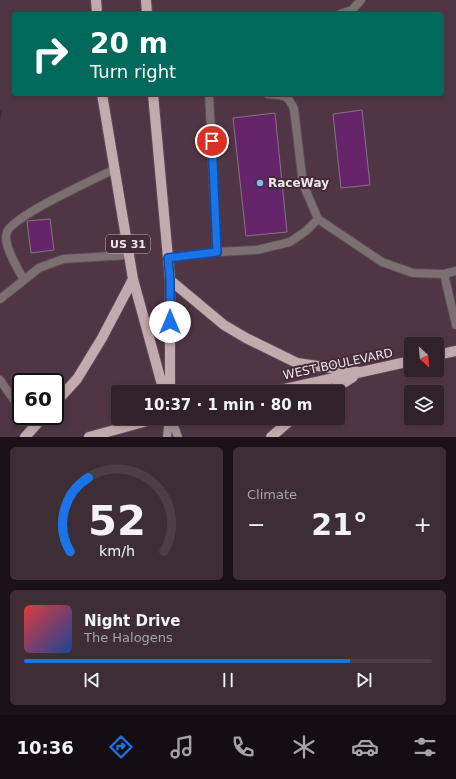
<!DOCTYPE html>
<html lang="en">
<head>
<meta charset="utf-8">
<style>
  body { margin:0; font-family:"DejaVu Sans",sans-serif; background:#3d2e36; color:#f1f3f6; height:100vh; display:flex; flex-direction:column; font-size:15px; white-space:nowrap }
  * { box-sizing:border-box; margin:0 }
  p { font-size:13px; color:#a8a3a8 }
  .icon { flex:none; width:22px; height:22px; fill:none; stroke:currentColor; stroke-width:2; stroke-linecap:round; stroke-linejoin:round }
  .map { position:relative; height:437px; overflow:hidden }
  .panel { display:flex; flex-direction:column; gap:10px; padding:10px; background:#1b1217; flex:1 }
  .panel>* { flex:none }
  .top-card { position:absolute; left:12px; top:12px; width:432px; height:84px; border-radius:4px; box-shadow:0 2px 6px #0003,0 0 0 1px #4c3e47; background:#00695c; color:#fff; overflow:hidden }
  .needle { width:26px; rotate:154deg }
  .fabs { position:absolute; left:404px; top:337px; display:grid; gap:8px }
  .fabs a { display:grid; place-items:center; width:40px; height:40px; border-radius:4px; background:#31212a; box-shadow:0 2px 6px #0003,0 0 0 1px #4c3e47; font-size:20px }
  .speed { position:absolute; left:12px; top:373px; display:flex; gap:8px; font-size:20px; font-weight:700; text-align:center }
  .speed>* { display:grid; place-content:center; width:52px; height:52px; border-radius:50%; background:#31212a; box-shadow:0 2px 6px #0003,0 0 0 1px #4c3e47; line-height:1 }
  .speed .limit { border:2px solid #111; border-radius:6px; background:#fff; color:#111 }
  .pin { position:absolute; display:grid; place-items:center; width:34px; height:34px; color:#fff; margin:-17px; border:2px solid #fff; border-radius:50%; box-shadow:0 1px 4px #0007 }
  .me { position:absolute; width:44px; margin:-22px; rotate:0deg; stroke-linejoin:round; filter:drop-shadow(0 0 3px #0008) }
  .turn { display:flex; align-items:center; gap:14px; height:84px; padding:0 12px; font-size:18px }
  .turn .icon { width:52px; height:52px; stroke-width:2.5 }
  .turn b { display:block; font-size:28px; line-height:34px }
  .big { font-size:30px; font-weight:700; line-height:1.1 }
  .panel .widget { flex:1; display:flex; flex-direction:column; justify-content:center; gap:6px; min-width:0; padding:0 14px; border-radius:6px; background:#3d2e36 }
  .panel .dial { align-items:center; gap:0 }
  .dial svg { height:104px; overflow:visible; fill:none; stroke:#4c3e47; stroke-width:7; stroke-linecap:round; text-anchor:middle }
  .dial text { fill:#f1f3f6; stroke:none }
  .song { display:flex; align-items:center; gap:12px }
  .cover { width:48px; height:48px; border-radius:6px; background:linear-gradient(135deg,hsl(0 70% 55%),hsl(220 70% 35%)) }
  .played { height:4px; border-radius:2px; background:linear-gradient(90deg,#1a73e8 80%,#4c3e47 80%) }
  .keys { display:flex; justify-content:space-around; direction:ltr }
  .heat { display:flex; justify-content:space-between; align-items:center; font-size:22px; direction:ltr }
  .panel .tiles { flex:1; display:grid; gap:10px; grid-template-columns:1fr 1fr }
  .widget:last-child { grid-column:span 2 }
  .trip { position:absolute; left:111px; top:385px; width:234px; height:40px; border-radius:4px; background:#31212a; box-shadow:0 2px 6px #0003,0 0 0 1px #4c3e47; font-weight:700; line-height:40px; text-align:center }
  .tabs { display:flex; height:64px; justify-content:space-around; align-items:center; background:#140d11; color:#a8a3a8 }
  .tabs .icon { width:28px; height:28px }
  .tabs .on { color:#1a73e8 }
  .tabs b { font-size:18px; color:#f1f3f6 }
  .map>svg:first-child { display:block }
  .built { fill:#503644; fill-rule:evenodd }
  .building { fill:#66256a; stroke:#867386 }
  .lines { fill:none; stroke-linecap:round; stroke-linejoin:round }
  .lane-casing { stroke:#5d4955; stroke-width:10 }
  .secondary-casing { stroke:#5d4955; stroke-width:10 }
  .primary-casing { stroke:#5d4955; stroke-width:12 }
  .lane { stroke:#7c6f72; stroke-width:8 }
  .secondary { stroke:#a49094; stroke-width:8 }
  .primary { stroke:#c3aaaf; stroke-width:10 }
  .route-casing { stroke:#114b97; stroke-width:10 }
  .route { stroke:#1a73e8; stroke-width:7 }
  .poi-dot { fill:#7fbdfa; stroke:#412c38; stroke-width:1.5 }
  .labels { text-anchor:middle; stroke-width:4; stroke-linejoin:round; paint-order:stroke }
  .shield { fill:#412c38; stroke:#bdadb5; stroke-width:1 }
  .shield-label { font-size:11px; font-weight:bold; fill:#f2e4eb }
  .poi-label { font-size:12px; font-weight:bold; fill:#f2e4eb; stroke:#412c38; text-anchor:start }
  .street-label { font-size:12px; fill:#f2e4eb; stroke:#412c38 }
</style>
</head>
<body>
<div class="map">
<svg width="456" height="437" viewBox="0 0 456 437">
  <rect width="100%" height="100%" fill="#412c38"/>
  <path class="built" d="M 0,0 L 456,0 L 456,437 L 0,437 L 0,121 L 2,111 L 0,110 ZM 14,14 L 442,14 L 442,94 L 14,94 ZM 411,344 L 437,344 L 437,370 L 411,370 ZM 21,382 L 55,382 L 55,416 L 21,416 ZM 118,392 L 338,392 L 338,418 L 118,418 ZM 411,392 L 437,392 L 437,418 L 411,418 Z"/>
  <path class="building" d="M 362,110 L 370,185 L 341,188 L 333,114 Z
    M 275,113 L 287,232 L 246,236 L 233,118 Z
    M 50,219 L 54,250 L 31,253 L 27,221 Z"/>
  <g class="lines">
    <g class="lane-casing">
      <path id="lane" d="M 340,14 L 352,10 L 361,0
        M 209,94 L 217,252
        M 267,94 C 283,96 287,93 294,109 L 303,184 L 318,219 L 382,262 L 413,273 L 444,274 L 456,325
        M 168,258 L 217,252 L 257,250 L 290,242 L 306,231 L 318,219
        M 444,274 L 456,271
        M 24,280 C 18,269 2,244 7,232 C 14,215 95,179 115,169
        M 0,299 L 39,268 L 63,259 L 129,255
        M 0,380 L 21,410
        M 25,416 L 33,428"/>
    </g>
    <g class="secondary-casing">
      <path id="secondary" d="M 171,418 L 178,437
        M 167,437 L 169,418"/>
    </g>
    <g class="primary-casing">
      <path id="primary" d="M 96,0 L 97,14
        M 146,0 L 147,14
        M 102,94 L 133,279 L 164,392
        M 153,94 L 170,280 L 170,392
        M 170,280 L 224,325 L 246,338 L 297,363 L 359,372
        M 437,355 L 456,351
        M 271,392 L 411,361
        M 329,392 L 353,377
        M 55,403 L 77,379 L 102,338 L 133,279
        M 25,437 L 44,416
        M 89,437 L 158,418
        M 271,437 L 293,418"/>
    </g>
    <use href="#lane" class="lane"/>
    <use href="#secondary" class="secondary"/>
    <use href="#primary" class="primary"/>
  </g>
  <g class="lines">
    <g class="route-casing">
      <path id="route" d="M 170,322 L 170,280 L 168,258 L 217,252 L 212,141"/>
    </g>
    <use href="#route" class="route"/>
  </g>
  <circle class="poi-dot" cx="260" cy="183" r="4"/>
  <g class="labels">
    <rect class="shield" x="106" y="235" width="44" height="18" rx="3"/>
    <g class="shield-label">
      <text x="128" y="248">US 31</text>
    </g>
    <g class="poi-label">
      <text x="268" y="187">RaceWay</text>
    </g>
    <g class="street-label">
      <text transform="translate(338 364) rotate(-12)" y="4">WEST BOULEVARD</text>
    </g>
  </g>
</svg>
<div class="fabs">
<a><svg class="needle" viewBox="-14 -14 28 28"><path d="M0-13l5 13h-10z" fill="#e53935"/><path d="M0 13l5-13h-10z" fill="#a8a3a8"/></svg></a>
<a><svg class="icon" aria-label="layers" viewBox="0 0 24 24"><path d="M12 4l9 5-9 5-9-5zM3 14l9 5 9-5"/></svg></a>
</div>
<div class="speed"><div class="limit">60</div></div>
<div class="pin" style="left:212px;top:141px;background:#d93025"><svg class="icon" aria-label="arrive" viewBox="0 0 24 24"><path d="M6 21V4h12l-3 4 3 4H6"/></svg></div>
<svg class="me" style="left:170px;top:322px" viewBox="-20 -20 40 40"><circle r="19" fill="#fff"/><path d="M0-13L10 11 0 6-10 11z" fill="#1a73e8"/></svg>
<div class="trip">10:37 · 1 min · 80 m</div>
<div class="top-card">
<div class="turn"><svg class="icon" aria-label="right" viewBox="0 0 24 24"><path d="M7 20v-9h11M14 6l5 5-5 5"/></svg><div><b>20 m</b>Turn right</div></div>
</div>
</div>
<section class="panel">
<div class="tiles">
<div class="widget dial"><svg viewBox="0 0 100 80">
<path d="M14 69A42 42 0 1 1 86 69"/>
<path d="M14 69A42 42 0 0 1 28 12" stroke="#1a73e8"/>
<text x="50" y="56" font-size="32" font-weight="700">52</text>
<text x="50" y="72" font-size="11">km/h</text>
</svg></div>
<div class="widget"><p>Climate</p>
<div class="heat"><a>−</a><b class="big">21°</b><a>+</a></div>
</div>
<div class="widget">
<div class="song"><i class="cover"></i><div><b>Night Drive</b><p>The Halogens</p></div></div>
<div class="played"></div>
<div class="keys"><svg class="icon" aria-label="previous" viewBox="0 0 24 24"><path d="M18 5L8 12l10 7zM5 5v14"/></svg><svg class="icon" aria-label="pause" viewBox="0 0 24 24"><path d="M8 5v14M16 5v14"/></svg><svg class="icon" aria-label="next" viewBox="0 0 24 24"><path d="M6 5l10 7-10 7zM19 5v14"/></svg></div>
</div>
</div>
</section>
<nav class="tabs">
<b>10:36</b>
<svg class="icon on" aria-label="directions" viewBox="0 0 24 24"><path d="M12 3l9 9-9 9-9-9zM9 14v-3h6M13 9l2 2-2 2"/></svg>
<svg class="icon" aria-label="music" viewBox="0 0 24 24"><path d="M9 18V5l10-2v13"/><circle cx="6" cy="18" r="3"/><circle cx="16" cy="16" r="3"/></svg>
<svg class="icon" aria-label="phone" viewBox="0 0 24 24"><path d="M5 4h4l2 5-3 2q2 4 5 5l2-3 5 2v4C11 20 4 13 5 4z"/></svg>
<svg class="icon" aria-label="climate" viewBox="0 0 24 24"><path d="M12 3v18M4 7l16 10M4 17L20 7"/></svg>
<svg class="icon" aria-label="car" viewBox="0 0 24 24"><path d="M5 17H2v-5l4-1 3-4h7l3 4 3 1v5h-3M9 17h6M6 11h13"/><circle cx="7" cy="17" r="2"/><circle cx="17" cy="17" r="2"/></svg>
<svg class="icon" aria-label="filters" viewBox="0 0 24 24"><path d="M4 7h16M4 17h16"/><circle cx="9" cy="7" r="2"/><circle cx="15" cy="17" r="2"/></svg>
</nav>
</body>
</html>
